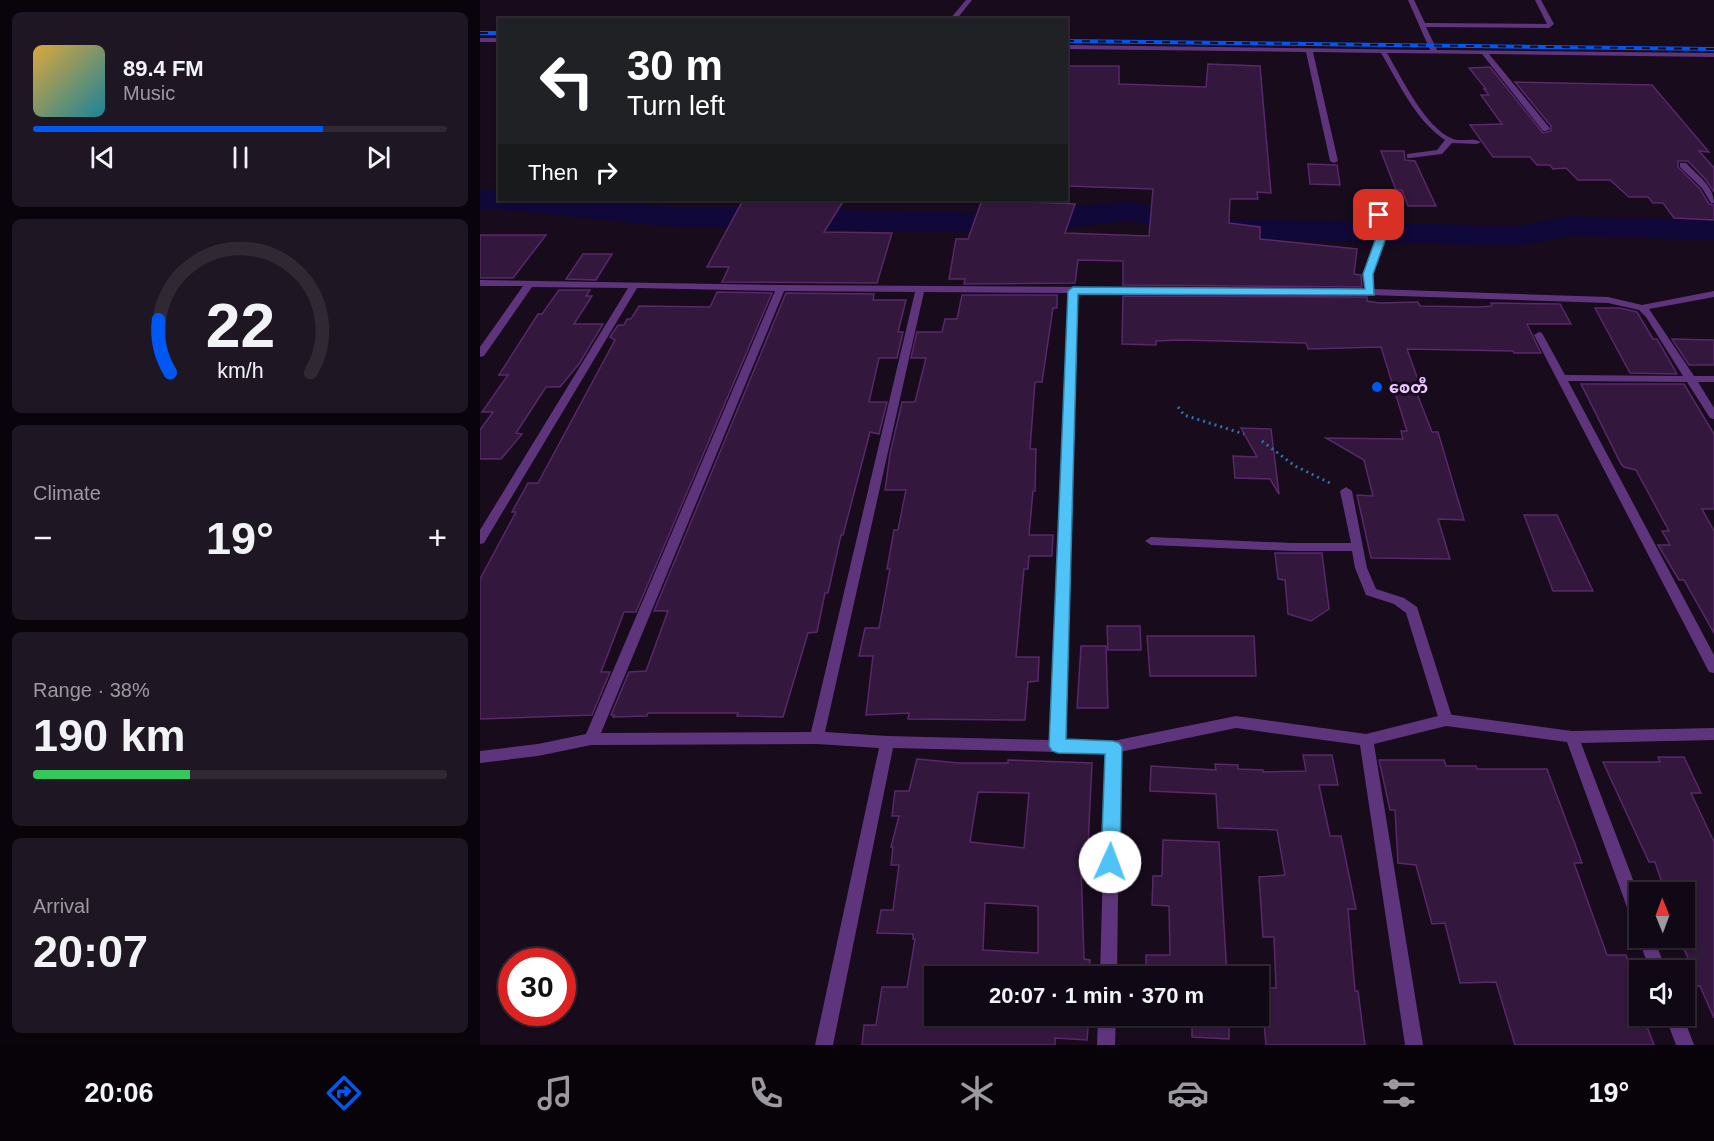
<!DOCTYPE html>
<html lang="en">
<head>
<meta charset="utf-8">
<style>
  body { margin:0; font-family:Arial,"Noto Sans Myanmar",sans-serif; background:#1e1622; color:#f1f3f6; height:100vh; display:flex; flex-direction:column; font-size:22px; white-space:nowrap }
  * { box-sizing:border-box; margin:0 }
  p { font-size:20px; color:#9c9aa0 }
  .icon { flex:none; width:33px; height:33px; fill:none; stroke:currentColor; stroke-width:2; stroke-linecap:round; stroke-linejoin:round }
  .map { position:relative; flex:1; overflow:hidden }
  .details { display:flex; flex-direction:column; gap:12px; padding:12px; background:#09040c; width:480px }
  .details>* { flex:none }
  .guide { position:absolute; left:18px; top:18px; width:570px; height:183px; border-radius:0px; box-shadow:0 2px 4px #0004,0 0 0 2px #302934; background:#202124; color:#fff; overflow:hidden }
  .needle { width:39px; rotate:359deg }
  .fabs { position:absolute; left:1149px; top:882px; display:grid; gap:12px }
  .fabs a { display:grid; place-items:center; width:66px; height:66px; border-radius:0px; background:#110815; box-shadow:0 2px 4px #0004,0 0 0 2px #302934; font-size:30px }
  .speed { position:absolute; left:18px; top:948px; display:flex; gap:12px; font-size:30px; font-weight:700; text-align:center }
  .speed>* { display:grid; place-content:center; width:78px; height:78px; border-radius:50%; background:#110815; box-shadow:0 2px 4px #0004,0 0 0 2px #302934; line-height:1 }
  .speed .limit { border:9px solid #d22; background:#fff; color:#111 }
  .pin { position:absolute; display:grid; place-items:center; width:51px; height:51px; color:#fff; margin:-26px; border-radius:12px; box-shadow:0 3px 9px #0006 }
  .me { position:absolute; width:66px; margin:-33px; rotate:2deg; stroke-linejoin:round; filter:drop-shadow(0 0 4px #0008) }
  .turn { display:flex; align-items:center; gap:21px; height:126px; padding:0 30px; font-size:27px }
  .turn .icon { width:78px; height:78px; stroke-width:2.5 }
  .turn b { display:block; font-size:42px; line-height:51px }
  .then { display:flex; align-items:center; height:57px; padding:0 30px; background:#0003; gap:12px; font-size:22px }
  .big { font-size:45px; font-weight:700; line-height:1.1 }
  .details .card { flex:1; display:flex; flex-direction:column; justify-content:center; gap:9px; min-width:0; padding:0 21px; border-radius:9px; background:#1e1622 }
  .details .dial { align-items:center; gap:0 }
  .dial svg { height:156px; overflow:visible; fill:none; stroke:#302934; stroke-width:7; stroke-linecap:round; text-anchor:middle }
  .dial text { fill:#f1f3f6; stroke:none }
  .song { display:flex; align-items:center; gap:18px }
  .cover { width:72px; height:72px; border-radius:9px; background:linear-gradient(135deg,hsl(40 70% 55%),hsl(190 70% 35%)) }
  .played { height:6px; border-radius:3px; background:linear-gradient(90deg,#0057f1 70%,#302934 70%) }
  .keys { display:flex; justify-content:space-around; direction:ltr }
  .heat { display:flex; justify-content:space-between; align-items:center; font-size:33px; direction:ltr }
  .charge { height:9px; border-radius:4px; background:linear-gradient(90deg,#34c759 38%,#302934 0) }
  .trip { position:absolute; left:444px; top:966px; width:345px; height:60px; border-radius:0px; background:#110815; box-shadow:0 2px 4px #0004,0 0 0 2px #302934; font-weight:700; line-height:60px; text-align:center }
  .tab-bar { display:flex; height:96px; justify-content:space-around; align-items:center; background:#070308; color:#9c9aa0 }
  .tab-bar .icon { width:42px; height:42px }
  .tab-bar .on { color:#0057f1 }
  .tab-bar b { font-size:27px; color:#f1f3f6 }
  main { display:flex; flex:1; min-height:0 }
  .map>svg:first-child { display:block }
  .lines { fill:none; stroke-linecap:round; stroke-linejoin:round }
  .river { fill:#100838; fill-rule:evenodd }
  .building { fill:#33173d; stroke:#58286a; stroke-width:1.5; fill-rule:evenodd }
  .path { stroke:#2a6fae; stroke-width:3; stroke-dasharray:2 4; stroke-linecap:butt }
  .service { fill:#5e357c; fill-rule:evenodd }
  .minor { fill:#5e357c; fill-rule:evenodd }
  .rail-casing { stroke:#0057f1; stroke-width:4 }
  .rail { stroke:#170b1c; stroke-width:2; stroke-dasharray:8; stroke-linecap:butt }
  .route { fill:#4fc3f7; stroke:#337fa1; stroke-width:1.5 }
  .poi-dot { fill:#0057f1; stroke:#170b1c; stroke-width:2 }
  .labels { text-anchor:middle; stroke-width:6; stroke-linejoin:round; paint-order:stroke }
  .poi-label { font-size:16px; font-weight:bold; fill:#ebc6ff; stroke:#170b1c; text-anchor:start }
</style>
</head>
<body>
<main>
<section class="details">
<div class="card">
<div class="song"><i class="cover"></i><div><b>89.4 FM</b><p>Music</p></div></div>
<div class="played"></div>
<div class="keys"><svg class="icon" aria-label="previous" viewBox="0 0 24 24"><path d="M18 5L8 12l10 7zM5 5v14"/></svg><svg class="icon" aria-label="pause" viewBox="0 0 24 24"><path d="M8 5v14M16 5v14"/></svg><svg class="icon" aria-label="next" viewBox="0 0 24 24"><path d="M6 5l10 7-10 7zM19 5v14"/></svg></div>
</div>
<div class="card dial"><svg viewBox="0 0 100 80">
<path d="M14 69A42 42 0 1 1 86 69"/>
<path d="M14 69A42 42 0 0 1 8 42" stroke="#0057f1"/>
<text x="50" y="56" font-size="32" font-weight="700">22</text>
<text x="50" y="72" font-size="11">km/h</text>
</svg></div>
<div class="card"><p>Climate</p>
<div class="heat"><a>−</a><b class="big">19°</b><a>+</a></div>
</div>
<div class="card"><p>Range · 38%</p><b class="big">190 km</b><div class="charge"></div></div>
<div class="card"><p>Arrival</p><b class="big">20:07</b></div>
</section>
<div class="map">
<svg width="1234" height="1045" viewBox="0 0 1234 1045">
  <rect width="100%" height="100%" fill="#170b1c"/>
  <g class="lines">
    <path class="river" d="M 0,190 L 20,190 L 20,200 L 121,200 L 197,207 L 531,213 L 650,201 L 750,219 L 1036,226 L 1090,216 L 1234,220 L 1234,240 L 1090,236 L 1036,246 L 750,239 L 650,221 L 531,233 L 197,227 L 23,210 L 0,210 Z"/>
  </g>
  <path class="building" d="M 728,64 L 780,66 L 791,193 L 777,192 L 778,199 L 750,199 L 749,223 L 780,227 L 780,239 L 877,249 L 874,274 L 881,275 L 882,287 L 643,285 L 643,261 L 598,260 L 595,283 L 484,284 L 485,279 L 469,279 L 476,239 L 488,239 L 502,200 L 595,204 L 585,233 L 669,236 L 673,189 L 586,186 L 586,69 L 588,66 L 639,66 L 639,84 L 726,87 Z
    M 1010,67 L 1063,133 L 1071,131 L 1071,126 L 1035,82 L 1172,85 L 1229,152 L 1219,151 L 1234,168 L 1234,192 L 1226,180 L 1208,161 L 1198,161 L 1198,167 L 1220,189 L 1229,204 L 1234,205 L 1234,220 L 1194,218 L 1183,203 L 1173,203 L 1168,197 L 1149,197 L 1130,180 L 1098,180 L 1086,168 L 1073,169 L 1070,165 L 1057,165 L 1050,157 L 1013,157 L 990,125 L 1022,124 L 1001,95 L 1009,95 L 1004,89 L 1006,89 L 989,68 Z
    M 901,151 L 924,151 L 925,160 L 935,161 L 956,206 L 928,206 L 922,190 L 916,190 Z
    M 828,164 L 857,165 L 860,185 L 830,184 Z
    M 263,200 L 364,200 L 344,232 L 412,233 L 397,283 L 242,282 L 249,267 L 227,267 Z
    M 0,235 L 66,235 L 33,278 L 0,278 Z
    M 103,254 L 132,254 L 116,280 L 86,279 Z
    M 79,290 L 110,290 L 106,296 L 112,296 L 94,324 L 123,324 L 99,364 L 80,387 L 66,387 L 36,433 L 42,434 L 21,459 L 0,459 L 0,430 L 13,412 L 2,412 L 28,375 L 19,375 L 58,314 L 62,314 Z
    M 237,292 L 292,293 L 156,612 L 144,612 L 121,672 L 130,672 L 112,715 L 0,719 L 0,579 L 36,512 L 32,512 L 48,483 L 58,483 L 135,340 L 130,337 L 138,325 L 144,325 L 147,319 L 151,319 L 159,306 L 230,307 Z
    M 306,293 L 394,294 L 393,300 L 426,300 L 418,332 L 423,332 L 417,358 L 399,358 L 389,402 L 407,402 L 399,434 L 390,432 L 363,535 L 361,535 L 348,593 L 345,593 L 337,632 L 328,633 L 303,717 L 257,716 L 258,713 L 168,713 L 167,716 L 133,717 L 134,715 L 131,715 L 149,672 L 166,671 L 188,611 L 174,611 Z
    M 482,295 L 577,295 L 577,308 L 573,308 L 562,382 L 555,382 L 550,449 L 556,449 L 555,491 L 553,491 L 549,535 L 573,535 L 572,556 L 549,556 L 548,569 L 544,569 L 536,657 L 559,657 L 558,681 L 548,682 L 545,720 L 428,719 L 429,713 L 386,715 L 393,656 L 379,656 L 385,628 L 399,628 L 410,569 L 407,569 L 414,530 L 418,530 L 426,490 L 405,490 L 410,454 L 422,402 L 435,402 L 446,358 L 431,358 L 437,332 L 462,332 L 465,319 L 477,319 Z
    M 643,296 L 887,297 L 887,301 L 899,303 L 938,302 L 940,306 L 1000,307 L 1012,306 L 1011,303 L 1080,304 L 1091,324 L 1047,324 L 1061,353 L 1034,353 L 1033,351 L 927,349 L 942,391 L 936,391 L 952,432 L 958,432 L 984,520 L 958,519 L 970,559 L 891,558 L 877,495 L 893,496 L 884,460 L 846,438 L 923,439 L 921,431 L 927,431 L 901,347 L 828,349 L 826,343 L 699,340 L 676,341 L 676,345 L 642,344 Z
    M 1115,308 L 1140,308 L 1157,312 L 1173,339 L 1177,339 L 1197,374 L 1150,373 Z
    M 1192,339 L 1234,340 L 1234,365 L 1209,365 Z
    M 1101,384 L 1204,384 L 1234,434 L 1234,509 L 1222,509 L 1234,531 L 1234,633 L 1204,580 L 1199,580 L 1178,545 L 1190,545 L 1182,531 L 1189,531 L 1156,470 L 1144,467 L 1141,464 Z
    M 761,428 L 791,429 L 799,494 L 790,479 L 755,478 L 753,456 L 777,457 Z
    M 1044,515 L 1077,515 L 1113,591 L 1073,591 Z
    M 795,553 L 842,553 L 849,609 L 831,621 L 808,614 L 805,580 L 798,579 Z
    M 627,626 L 660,626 L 661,650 L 628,650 Z
    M 667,636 L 774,636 L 776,676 L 670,676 Z
    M 601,646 L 626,646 L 628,708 L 597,708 Z
    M 823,755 L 852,755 L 858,785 L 839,785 L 850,836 L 861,836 L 876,909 L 868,909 L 875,991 L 878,991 L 885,1045 L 786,1045 L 784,1023 L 790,1023 L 787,988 L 796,988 L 794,937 L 783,937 L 779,877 L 805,875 L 797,830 L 738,828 L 736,794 L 670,791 L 671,766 L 736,770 L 735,764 L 758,765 L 758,769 L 783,770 L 783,772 L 826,771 Z
    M 1178,757 L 1204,757 L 1221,793 L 1211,793 L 1234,842 L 1234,1018 L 1220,986 L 1204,987 L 1204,965 L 1211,965 L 1204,949 L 1204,892 L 1185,892 L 1175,862 L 1169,862 L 1123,762 L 1180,762 Z
    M 437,759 L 479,763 L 528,763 L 528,760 L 612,763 L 607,866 L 601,866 L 604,959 L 610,960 L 609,976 L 454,976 L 454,1016 L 609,1016 L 607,1040 L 575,1038 L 575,1045 L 382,1045 L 384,1025 L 396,1025 L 402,987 L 427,987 L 435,939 L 433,939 L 433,934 L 397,933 L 401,910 L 413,910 L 419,865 L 411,865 L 413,847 L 411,847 L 419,816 L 412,816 L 415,791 L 429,791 ZM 498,792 L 549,793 L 544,848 L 490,842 ZM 505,903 L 558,906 L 558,953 L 503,950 Z
    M 899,760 L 964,760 L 966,766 L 996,766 L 997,769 L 1067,769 L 1102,863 L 1094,863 L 1127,955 L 1146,955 L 1150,967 L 1160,967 L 1160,1016 L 1166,1016 L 1163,1016 L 1174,1045 L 1035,1045 L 1016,982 L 980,983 L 965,923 L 952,924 L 936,865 L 918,863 L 915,810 L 910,810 Z
    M 683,840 L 739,842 L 747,976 L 666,976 L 666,955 L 690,955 L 689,906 L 672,905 L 673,876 L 682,876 Z
    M 712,1016 L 749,1016 L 749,1039 L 712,1037 Z"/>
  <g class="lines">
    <path class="path" d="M 698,407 L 704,415 L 764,434
      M 782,441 L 815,466 L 850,483"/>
    <path class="service" d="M 866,487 L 872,491 L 887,568 L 896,589 L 924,598 L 937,607 L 973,720 L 971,724 L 966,726 L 961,724 L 959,720 L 926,613 L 914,604 L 886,595 L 875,568 L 872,551 L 812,551 L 671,545 L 665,541 L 671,537 L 812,543 L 871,543 L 860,491 Z"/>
    <path class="minor" d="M 486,0 L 492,0 L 476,20 L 469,20 Z
      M 928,0 L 934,0 L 945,23 L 1067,24 L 1055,0 L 1061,0 L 1074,24 L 1069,28 L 946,27 L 957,50 L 1234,53 L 1234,57 L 1009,54 L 1069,127 L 1070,129 L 1066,131 L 1063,131 L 1002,54 L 907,53 C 922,78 945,128 973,139 C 982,142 993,137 1001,142 L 997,144 L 972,143 L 962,154 L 930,158 L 927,158 L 927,154 L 957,150 L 965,140 C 935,120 919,83 901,53 L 833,52 L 858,161 L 854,163 L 850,161 L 826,52 L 586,49 L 586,45 L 950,50 Z
      M 0,38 L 20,38 L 20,42 L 0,42 Z
      M 1200,163 L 1206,163 C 1217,175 1234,186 1234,203 L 1231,203 L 1222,188 L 1200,167 Z
      M 915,192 L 921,192 L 923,201 L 902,212 L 906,235 L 893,274 L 894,289 L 1128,297 L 1162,305 L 1234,291 L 1234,297 L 1169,309 L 1214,376 L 1234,376 L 1234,382 L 1218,382 L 1234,408 L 1234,419 L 1230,418 L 1207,382 L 1088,381 L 1234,655 L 1234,673 L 1229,672 L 1227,668 L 1054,335 L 1059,332 L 1062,333 L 1085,375 L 1203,376 L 1166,317 L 1159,310 L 1128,303 L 890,295 L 598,293 L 584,740 L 633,741 L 756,716 L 886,734 L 966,714 L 1092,731 L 1234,728 L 1234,740 L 1101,743 L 1160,898 L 1160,929 L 1154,927 L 1152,921 L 1087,742 L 966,726 L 894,744 L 943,1045 L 925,1045 L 880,745 L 756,728 L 640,752 L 637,976 L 620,976 L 626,753 L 413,748 L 353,1045 L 335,1045 L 399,748 L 337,744 L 111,745 L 58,756 L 0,763 L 0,751 L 58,744 L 106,734 L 295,291 L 157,288 L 4,543 L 0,544 L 0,530 L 148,288 L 52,287 L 4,356 L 0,357 L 0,347 L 43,286 L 0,286 L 0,280 L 301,285 L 885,289 L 883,274 L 898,235 L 894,211 L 915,200 ZM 304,291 L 435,292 L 331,732 L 121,733 ZM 444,292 L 588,293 L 570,740 L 407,736 L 345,732 Z
      M 1160,934 L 1160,938 L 1174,938 L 1186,970 L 1170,970 L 1158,938 Z
      M 618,1016 L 636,1016 L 635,1045 L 617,1045 Z
      M 1185,1016 L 1203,1016 L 1214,1045 L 1196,1045 Z"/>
    <g class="rail-casing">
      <path id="rail" d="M 0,33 L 20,33
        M 586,41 L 1234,49"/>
    </g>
    <use href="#rail" class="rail"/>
  </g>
  <path class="route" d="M 899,212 L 904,215 L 907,235 L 893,274 L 894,295 L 598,294 L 586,739 L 633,741 L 639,743 L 642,747 L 640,862 L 637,868 L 630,870 L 624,868 L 621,862 L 625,754 L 578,753 L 572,751 L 569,746 L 588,291 L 593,287 L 885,289 L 883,274 L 897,235 L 894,215 Z"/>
  <circle class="poi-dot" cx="897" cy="387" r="6"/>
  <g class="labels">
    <g class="poi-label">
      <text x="909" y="393">စေတီ</text>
    </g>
  </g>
</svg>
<div class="fabs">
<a><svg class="needle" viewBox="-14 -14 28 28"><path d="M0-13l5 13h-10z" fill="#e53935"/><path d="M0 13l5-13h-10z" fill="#9c9aa0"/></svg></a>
<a><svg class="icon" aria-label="sound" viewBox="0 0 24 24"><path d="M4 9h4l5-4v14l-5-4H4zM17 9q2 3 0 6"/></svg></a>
</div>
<div class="speed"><div class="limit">30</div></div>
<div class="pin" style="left:899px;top:215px;background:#d93025"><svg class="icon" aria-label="arrive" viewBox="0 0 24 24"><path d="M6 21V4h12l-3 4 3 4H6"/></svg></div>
<svg class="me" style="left:630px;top:862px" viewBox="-20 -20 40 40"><circle r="19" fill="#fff"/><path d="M0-13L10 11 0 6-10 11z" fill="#4fc3f7"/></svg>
<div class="trip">20:07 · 1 min · 370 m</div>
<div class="guide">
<div class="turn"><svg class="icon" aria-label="left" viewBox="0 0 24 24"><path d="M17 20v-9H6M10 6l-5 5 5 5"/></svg><div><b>30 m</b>Turn left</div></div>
<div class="then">Then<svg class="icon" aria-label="right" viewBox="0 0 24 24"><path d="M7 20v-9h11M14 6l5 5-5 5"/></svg></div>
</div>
</div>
</main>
<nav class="tab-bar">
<b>20:06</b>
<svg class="icon on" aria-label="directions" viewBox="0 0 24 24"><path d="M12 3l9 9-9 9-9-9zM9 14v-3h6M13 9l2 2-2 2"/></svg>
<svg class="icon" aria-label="music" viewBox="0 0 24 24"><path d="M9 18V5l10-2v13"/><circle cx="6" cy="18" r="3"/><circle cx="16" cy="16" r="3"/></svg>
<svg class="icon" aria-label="phone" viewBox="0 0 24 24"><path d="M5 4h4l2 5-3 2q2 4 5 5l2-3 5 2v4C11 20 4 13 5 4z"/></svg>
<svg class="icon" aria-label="climate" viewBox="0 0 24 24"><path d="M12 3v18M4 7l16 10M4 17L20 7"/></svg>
<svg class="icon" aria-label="car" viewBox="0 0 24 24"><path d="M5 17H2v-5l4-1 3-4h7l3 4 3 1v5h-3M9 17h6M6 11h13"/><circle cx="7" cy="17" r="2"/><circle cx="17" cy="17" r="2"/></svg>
<svg class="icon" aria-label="filters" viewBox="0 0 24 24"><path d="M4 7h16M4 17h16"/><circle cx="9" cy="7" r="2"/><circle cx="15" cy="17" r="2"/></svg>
<b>19°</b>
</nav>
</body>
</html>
